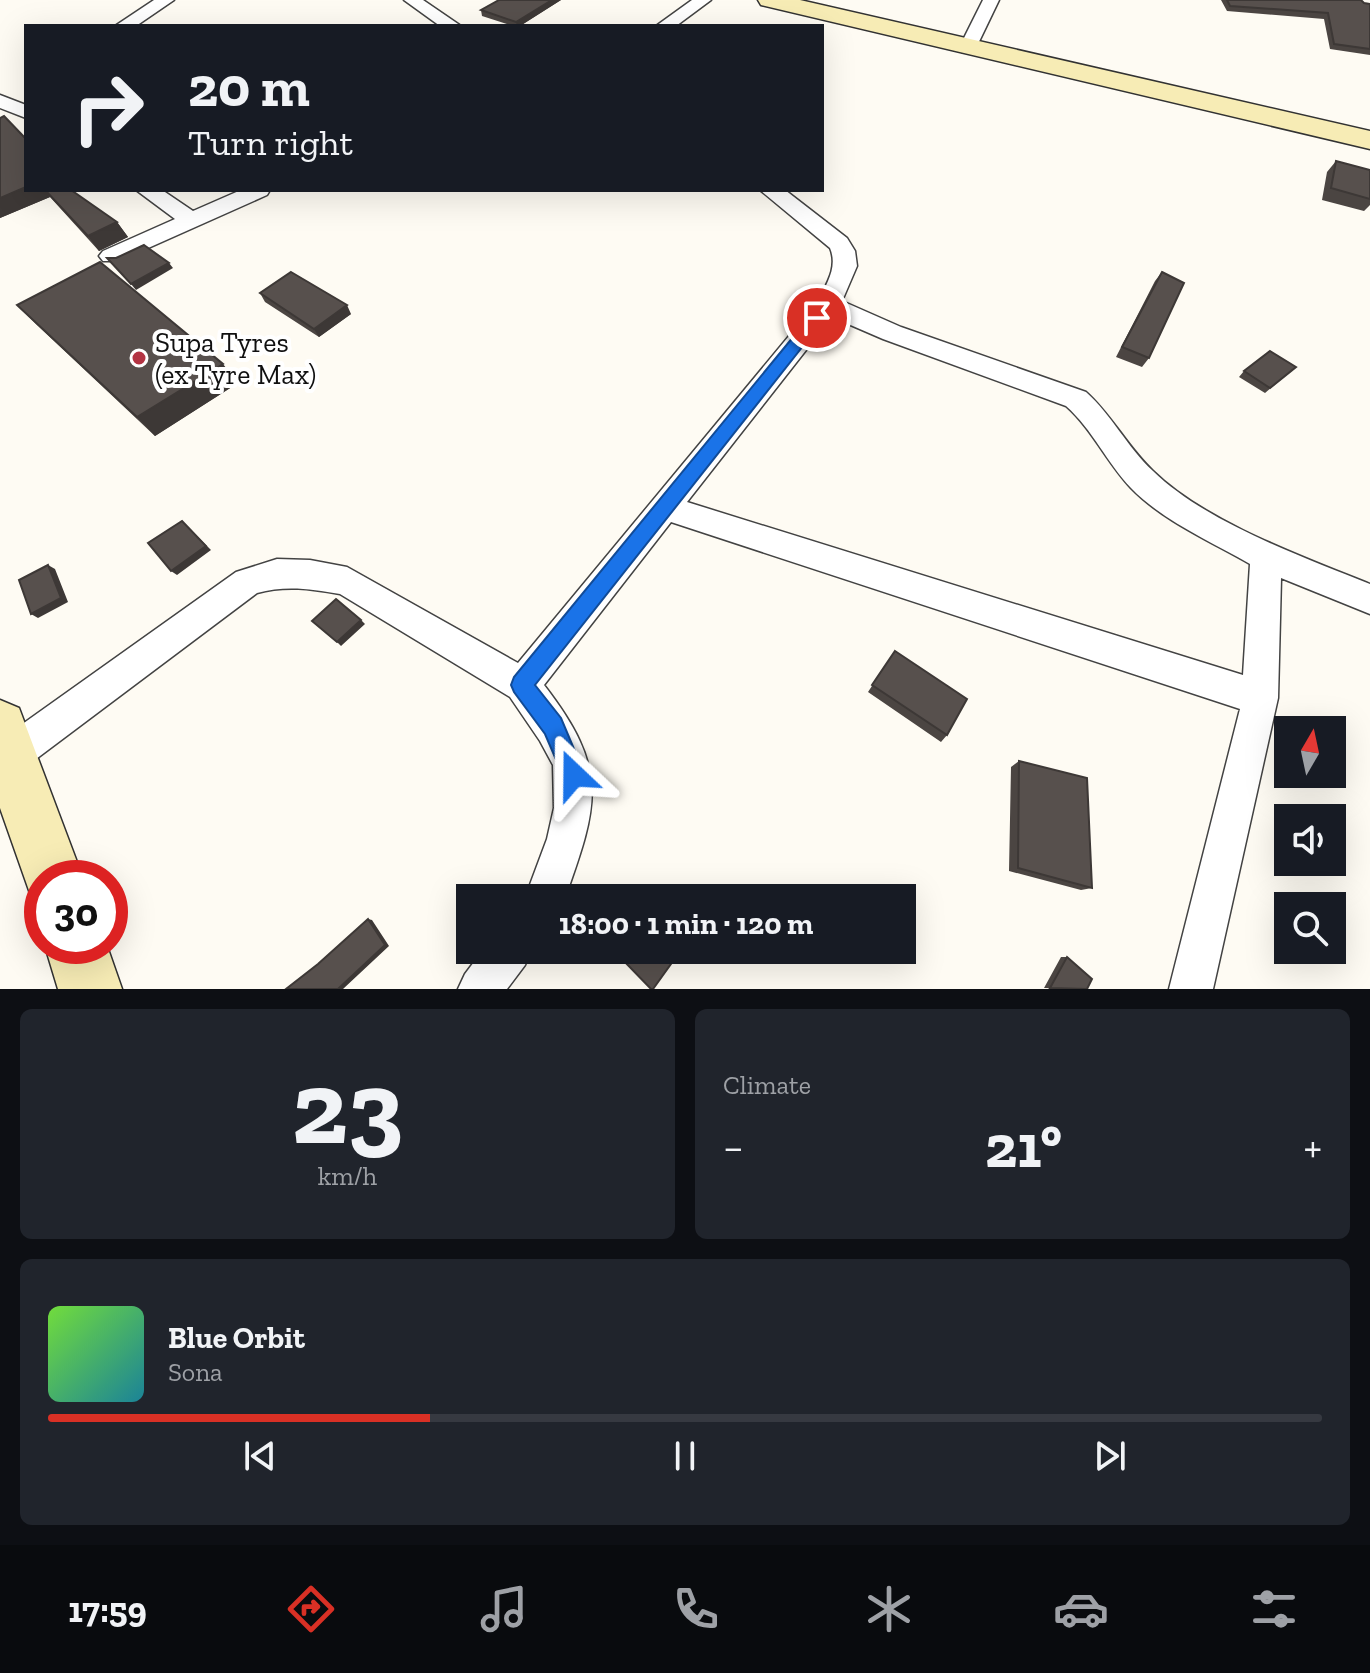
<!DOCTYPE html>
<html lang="en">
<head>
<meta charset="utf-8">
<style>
  body { margin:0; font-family:"Zilla Slab",serif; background:#20242c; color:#f1f3f6; height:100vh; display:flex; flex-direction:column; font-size:30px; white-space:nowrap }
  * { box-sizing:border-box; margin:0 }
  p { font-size:26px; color:#9ea1a6 }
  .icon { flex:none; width:44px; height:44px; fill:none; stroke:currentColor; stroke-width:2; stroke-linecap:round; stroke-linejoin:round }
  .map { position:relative; height:989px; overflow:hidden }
  .sheet { display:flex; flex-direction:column; gap:20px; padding:20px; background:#0d0f14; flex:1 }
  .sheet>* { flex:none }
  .banner { position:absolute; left:24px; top:24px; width:800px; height:168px; border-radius:0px; box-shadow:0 8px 32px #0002; background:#171b24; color:#f1f3f6; overflow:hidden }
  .needle { width:52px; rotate:9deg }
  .fabs { position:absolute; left:1274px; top:716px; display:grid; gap:16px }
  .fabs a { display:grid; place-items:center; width:72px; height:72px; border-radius:0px; background:#171b24; box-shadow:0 8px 32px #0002; font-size:40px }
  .speed { position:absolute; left:24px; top:860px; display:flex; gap:16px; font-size:40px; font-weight:700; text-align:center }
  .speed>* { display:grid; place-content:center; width:104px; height:104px; border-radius:50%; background:#171b24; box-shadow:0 8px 32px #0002; line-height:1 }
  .speed .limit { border:12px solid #d22; background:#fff; color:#111 }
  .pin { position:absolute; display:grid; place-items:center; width:68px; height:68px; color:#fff; margin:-34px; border:4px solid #fff; border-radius:50%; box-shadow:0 2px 8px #0007 }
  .me { position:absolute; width:88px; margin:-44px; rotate:337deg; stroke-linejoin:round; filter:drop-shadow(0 0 6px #0008) }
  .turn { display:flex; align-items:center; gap:28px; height:168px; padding:0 32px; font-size:36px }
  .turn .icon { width:104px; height:104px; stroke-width:2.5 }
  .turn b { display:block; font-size:56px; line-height:68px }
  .big { font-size:60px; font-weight:700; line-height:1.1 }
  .sheet .widget { flex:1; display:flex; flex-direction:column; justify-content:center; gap:12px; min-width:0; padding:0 28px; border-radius:12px; background:#20242c }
  .sheet .dial { align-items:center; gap:0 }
  .dial b { font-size:104px; line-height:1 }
  .song { display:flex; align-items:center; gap:24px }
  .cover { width:96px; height:96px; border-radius:12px; background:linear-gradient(135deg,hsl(100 70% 55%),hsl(190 70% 35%)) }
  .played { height:8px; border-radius:4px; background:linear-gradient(90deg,#d93025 30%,#363941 30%) }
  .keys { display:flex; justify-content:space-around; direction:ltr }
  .heat { display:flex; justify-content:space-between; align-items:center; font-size:44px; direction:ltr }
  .sheet .tiles { flex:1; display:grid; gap:20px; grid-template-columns:1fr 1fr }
  .widget:last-child { grid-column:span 2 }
  .trip { position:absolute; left:456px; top:884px; width:460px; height:80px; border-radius:0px; background:#171b24; box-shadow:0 8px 32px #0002; font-weight:700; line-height:80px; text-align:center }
  .tab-bar { display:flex; height:128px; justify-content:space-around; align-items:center; background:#090b0e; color:#9ea1a6 }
  .tab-bar .icon { width:56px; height:56px }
  .tab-bar .current { color:#d93025 }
  .tab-bar b { font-size:36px; color:#f1f3f6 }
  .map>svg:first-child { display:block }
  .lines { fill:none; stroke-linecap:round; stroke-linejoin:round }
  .street-casing { stroke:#434343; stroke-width:3 }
  .secondary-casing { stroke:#323232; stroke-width:3 }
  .street { fill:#fff; fill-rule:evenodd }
  .secondary { fill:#f7ecb5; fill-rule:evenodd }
  .wall { fill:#4b4542 }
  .shaded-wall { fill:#3d3836 }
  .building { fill:#57504d; stroke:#3d3836; stroke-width:2 }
  .route { fill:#1a73e8; stroke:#114b97; stroke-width:2 }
  .poi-dot { fill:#b33443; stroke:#fff; stroke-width:3 }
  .labels { text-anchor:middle; stroke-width:8; stroke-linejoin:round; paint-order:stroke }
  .poi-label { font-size:28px; fill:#101010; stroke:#fff; text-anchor:start }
</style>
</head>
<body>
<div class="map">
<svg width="1370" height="989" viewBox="0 0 1370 989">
  <rect width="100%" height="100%" fill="#fefbf3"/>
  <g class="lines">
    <g class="street-casing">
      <path id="street" d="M 154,0 L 174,0 L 136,26 L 115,26 Z
        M 404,0 L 423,0 L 461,26 L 440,26 Z
        M 692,0 L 711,0 L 676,26 L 656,26 Z
        M 983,0 L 999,0 L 974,52 L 962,52 L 959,48 Z
        M 0,95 L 26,105 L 26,118 L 0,108 Z
        M 136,190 L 162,190 L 193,211 L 241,190 L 270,190 L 267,195 L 119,261 L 103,261 L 99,256 L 103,251 L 175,219 Z
        M 760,190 L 785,190 L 847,238 L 855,251 L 857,266 L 842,301 L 901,327 L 1086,392 C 1112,415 1127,447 1153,471 C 1205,522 1303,557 1370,584 L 1370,614 L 1281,578 L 1278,698 L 1213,989 L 1169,989 L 1240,709 L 671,522 L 544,685 C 609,769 599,803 565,898 L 525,898 L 547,839 L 554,808 L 553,765 L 540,741 L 510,697 L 340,594 C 311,589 286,585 257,593 L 24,768 L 11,774 L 0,769 L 0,740 L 236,572 L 277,559 L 310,560 L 347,567 L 518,663 L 818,301 C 827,283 838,267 830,248 ZM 832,317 L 883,339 L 1066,406 C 1093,430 1107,463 1131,488 C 1163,521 1210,541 1250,564 L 1243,675 L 687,502 Z
        M 483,950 L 531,950 L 525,965 L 507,989 L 458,989 L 465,974 Z"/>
    </g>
    <g class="secondary-casing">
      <path id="secondary" d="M 758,0 L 800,0 L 1370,131 L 1370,149 L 761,5 Z
        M 0,700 L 19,708 L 83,878 L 42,878 L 42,903 L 32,899 L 0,808 Z
        M 45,946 L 107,946 L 122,989 L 58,989 Z"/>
    </g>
    <use href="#street" class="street"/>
    <use href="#secondary" class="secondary"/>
  </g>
  <path class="wall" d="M 499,0 L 561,0 L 520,26 L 513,26 L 482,16 L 481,10 Z
    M 1221,0 L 1361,0 L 1364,3 L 1370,4 L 1370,55 L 1330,49 L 1324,19 L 1227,11 Z
    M 0,118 L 26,190 L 71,190 L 117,222 L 128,237 L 99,251 L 50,197 L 0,218 Z
    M 1336,161 L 1370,170 L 1370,205 L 1364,211 L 1322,200 L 1327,172 Z
    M 1162,272 L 1149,358 L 1142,367 L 1116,357 L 1155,281 Z
    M 260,293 L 351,314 L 319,337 L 265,302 Z
    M 17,305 L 238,383 L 155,436 L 37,325 Z
    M 1244,371 L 1290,372 L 1265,393 L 1239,377 Z
    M 895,651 L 947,735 L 941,742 L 868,692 Z
    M 1019,761 L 1092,888 L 1081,890 L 1009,871 L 1011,767 Z
    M 1061,957 L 1067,957 L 1087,989 L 1044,988 Z"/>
  <path class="shaded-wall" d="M 552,0 L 561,0 L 520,26 L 517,26 L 516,22 Z
    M 26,187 L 26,190 L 44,190 L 50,197 L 0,218 L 0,198 Z
    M 117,222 L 128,237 L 99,251 L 88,236 Z
    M 169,263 L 173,268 L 136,290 L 131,284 Z
    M 347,305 L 351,314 L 319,337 L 314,329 Z
    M 223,364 L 238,383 L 155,436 L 137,417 Z
    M 182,521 L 211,550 L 177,575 L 171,571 Z
    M 48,565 L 55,569 L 68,602 L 38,618 L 31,614 Z
    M 361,620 L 365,624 L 341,646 L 337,642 Z
    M 368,919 L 372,920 L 389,946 L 343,989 L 338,989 Z"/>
  <path class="building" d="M 499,0 L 552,0 L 516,22 L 481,10 Z
    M 1227,0 L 1361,0 L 1364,3 L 1370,4 L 1370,49 L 1334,44 L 1328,13 L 1230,6 Z
    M 4,116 L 26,139 L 26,187 L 0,198 L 0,118 Z
    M 1336,161 L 1370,170 L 1370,199 L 1331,188 Z
    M 45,190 L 71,190 L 117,222 L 88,236 Z
    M 144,245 L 169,263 L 131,284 L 107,258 L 116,258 Z
    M 100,262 L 223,364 L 137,417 L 17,305 Z
    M 291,272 L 347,305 L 314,329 L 260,293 Z
    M 1162,272 L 1184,283 L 1149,358 L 1122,347 Z
    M 1270,351 L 1296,367 L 1270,388 L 1244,371 Z
    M 182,521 L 206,546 L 171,571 L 148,543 Z
    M 48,565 L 61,598 L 31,614 L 19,580 Z
    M 336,599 L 361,620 L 337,642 L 312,621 Z
    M 895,651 L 967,699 L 947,735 L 872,685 Z
    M 1019,761 L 1087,778 L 1092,888 L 1018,868 Z
    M 672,888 L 683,898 L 664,898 Z
    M 368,919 L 385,945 L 338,989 L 286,989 L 318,964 Z
    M 624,950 L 681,950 L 653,989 L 651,989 L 619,956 Z
    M 1067,957 L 1092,979 L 1087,989 L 1050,988 Z"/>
  <path class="route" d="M 817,313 L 825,318 L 822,322 L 535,685 L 561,718 L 585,775 L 582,783 L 574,786 L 566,783 L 545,734 L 514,692 L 511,685 L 514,677 L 812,314 Z"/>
  <circle class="poi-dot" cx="139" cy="358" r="8"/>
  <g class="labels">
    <g class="poi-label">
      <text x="155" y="352">Supa Tyres<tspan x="155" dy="32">(ex Tyre Max)</tspan></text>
    </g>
  </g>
</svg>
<div class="fabs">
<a><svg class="needle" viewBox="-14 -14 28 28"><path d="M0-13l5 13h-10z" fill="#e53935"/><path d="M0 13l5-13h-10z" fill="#9ea1a6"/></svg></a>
<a><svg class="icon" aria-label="sound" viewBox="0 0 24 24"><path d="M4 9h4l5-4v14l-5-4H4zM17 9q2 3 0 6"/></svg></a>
<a><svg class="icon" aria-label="search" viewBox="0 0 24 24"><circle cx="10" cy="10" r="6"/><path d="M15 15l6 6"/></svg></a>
</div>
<div class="speed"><div class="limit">30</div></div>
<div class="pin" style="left:817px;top:318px;background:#d93025"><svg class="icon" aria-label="arrive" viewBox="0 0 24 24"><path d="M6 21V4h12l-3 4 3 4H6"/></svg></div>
<svg class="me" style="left:574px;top:775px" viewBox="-20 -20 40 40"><path d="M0-17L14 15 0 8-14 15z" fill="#1a73e8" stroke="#fff" stroke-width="4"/></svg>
<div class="trip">18:00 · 1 min · 120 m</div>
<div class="banner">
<div class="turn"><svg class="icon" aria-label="right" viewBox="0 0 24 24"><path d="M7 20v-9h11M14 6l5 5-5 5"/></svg><div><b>20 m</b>Turn right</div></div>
</div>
</div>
<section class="sheet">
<div class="tiles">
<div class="widget dial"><b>23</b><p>km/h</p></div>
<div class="widget"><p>Climate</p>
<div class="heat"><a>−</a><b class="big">21°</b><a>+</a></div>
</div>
<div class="widget">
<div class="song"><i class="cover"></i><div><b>Blue Orbit</b><p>Sona</p></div></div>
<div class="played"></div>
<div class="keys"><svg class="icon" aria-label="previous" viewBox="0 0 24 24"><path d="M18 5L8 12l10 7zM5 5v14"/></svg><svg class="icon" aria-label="pause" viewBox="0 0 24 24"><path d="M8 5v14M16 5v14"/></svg><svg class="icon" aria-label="next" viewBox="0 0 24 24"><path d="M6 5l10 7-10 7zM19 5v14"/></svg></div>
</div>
</div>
</section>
<nav class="tab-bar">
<b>17:59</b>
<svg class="icon current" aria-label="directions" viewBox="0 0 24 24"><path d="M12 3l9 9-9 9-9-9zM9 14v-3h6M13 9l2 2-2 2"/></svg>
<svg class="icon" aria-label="music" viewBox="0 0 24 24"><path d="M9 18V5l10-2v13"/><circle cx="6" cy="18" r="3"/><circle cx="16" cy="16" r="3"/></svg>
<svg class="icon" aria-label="phone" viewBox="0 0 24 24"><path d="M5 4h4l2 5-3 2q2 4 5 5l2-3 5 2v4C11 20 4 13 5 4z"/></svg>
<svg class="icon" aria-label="climate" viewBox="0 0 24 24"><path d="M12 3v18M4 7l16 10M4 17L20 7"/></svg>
<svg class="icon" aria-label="car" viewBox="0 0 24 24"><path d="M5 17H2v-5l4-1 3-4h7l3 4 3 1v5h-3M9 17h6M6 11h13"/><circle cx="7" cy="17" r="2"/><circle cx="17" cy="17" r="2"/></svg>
<svg class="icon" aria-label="filters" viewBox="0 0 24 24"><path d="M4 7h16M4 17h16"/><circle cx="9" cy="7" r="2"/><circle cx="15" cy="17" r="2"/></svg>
</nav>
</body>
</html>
